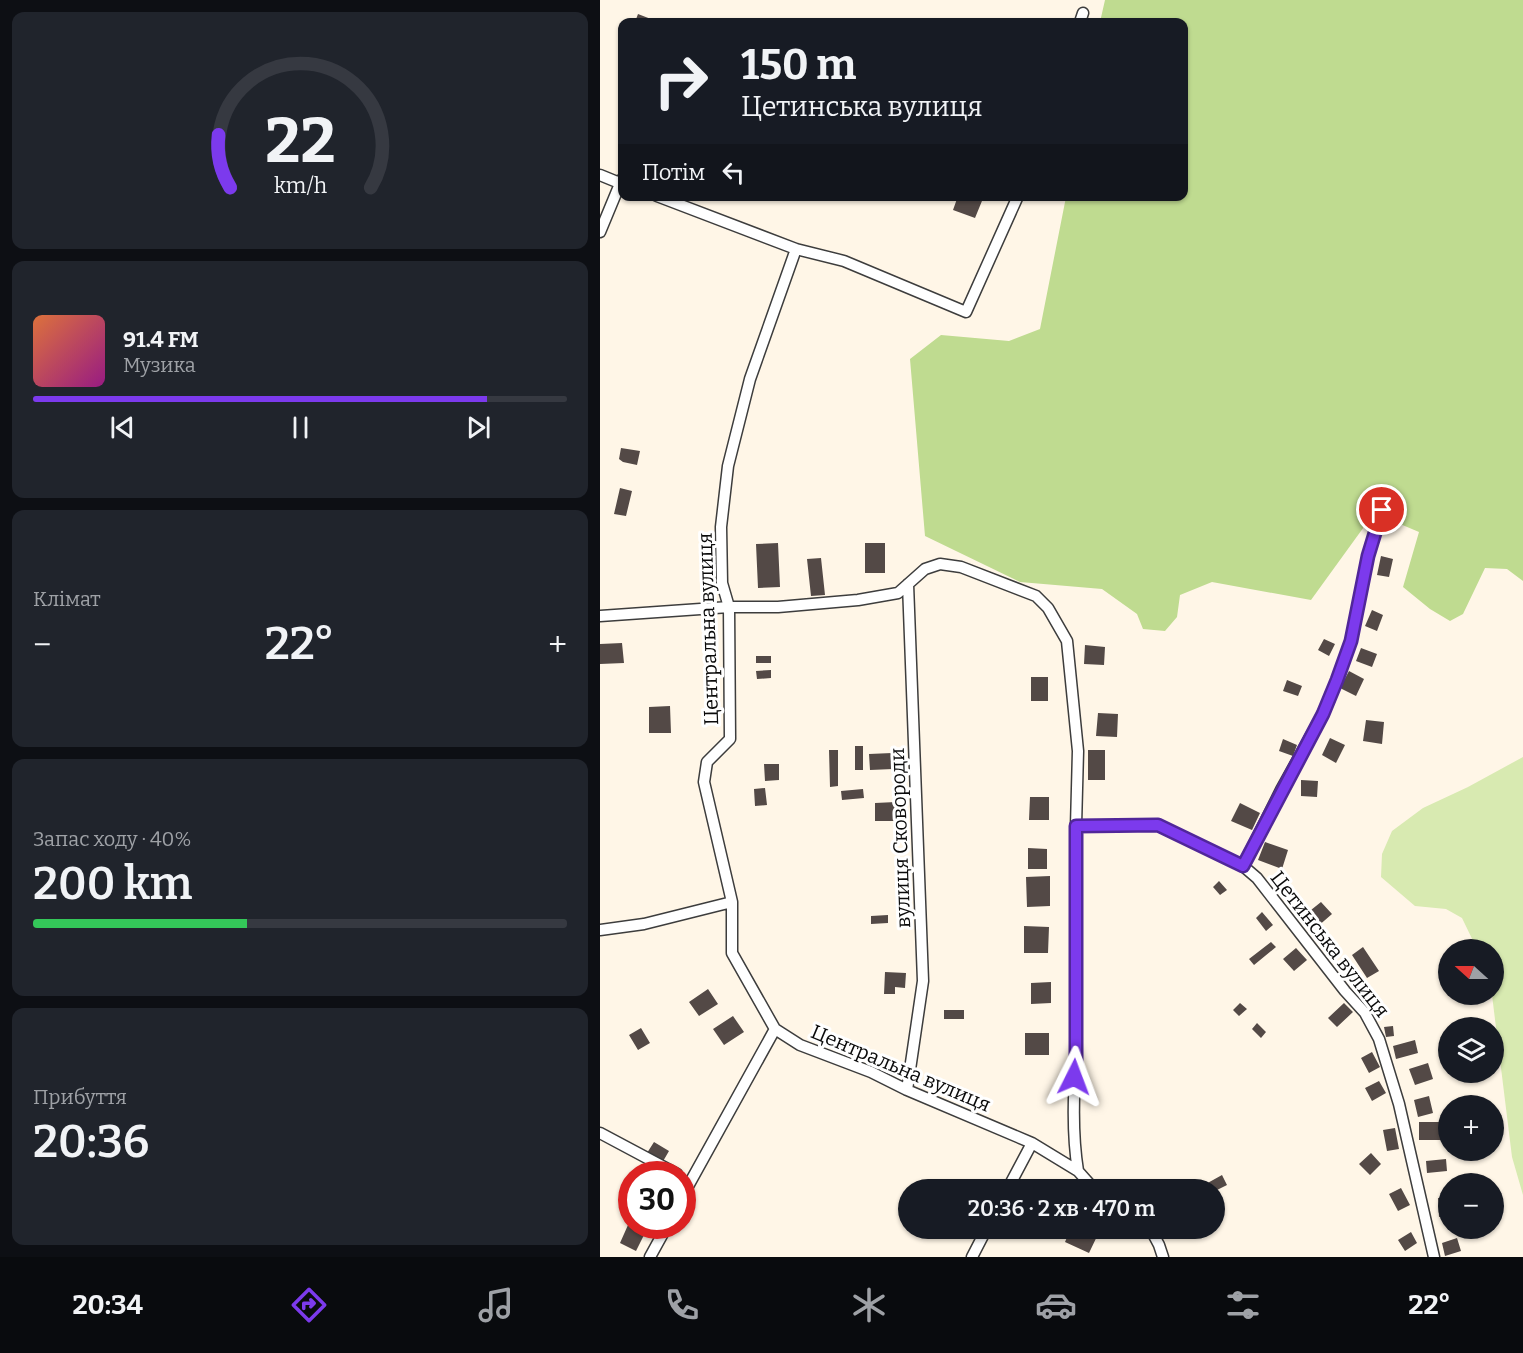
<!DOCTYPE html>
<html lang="uk">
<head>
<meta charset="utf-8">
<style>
  body { margin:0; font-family:Bitter,serif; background:#20242c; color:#f1f3f6; height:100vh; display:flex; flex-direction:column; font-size:22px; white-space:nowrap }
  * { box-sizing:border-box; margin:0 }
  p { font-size:20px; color:#9ea1a6 }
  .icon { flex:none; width:33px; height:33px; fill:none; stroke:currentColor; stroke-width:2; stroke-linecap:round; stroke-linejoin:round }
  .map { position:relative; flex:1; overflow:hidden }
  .sheet { display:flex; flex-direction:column; gap:12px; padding:12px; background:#0d0f14; width:600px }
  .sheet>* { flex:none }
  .top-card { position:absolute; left:18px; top:18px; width:570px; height:183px; border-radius:12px; box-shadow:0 2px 4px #0004; background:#171b24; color:#f1f3f6; overflow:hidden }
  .needle { width:39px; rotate:291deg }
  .fabs { position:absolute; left:838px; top:939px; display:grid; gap:12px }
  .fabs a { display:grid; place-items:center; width:66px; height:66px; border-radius:50%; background:#171b24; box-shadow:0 2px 4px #0004; font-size:30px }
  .speed { position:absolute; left:18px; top:1161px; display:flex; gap:12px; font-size:30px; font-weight:700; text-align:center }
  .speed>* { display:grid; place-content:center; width:78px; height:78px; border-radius:50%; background:#171b24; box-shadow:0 2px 4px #0004; line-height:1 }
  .speed .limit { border:9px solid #d22; background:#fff; color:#111 }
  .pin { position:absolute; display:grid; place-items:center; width:51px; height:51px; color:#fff; margin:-26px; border:3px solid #fff; border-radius:50%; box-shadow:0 2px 6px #0007 }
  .me { position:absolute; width:66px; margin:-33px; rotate:3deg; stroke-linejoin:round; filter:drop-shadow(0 0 4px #0008) }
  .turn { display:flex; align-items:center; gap:21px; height:126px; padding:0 24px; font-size:27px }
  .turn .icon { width:78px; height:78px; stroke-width:2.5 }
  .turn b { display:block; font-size:42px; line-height:51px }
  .then { display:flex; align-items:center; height:57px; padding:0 24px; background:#0003; gap:12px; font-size:22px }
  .big { font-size:45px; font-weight:600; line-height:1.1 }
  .sheet .card { flex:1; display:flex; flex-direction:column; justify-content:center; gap:9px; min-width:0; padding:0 21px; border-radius:12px; background:#20242c }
  .sheet .dial { align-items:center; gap:0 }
  .dial svg { height:156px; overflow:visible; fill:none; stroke:#363941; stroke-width:7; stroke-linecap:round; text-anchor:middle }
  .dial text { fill:#f1f3f6; stroke:none }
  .song { display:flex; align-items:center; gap:18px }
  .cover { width:72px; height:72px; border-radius:9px; background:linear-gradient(135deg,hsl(20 70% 55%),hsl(310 70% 35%)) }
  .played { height:6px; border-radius:3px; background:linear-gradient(90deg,#7c3aed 85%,#363941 85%) }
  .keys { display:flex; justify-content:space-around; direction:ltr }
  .heat { display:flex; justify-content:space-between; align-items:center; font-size:33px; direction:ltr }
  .charge { height:9px; border-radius:4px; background:linear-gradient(90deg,#34c759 40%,#363941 0) }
  .trip { position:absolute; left:298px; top:1179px; width:327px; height:60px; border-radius:30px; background:#171b24; box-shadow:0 2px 4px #0004; font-weight:600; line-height:60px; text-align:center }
  .menu { display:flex; height:96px; justify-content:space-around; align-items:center; background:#090b0e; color:#9ea1a6 }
  .menu .icon { width:42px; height:42px }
  .menu .selected { color:#7c3aed }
  .menu b { font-size:27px; color:#f1f3f6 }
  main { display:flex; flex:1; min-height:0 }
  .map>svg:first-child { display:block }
  .green { fill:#d8eab1 }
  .forest { fill:#bfdb90 }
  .building { fill:#534946 }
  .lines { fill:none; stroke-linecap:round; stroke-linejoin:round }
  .minor-casing { stroke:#3d3d3d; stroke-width:13 }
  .minor { stroke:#fff; stroke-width:10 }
  .route-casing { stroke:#51269a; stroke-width:15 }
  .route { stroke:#7c3aed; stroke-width:10 }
  .labels { text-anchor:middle; stroke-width:6; stroke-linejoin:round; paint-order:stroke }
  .street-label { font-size:20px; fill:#0a0a0a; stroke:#fff }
</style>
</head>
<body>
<main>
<section class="sheet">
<div class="card dial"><svg viewBox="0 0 100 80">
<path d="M14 69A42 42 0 1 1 86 69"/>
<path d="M14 69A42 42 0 0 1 8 42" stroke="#7c3aed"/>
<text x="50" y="56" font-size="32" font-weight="700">22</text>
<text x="50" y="72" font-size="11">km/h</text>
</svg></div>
<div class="card">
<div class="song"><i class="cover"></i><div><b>91.4 FM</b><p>Музика</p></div></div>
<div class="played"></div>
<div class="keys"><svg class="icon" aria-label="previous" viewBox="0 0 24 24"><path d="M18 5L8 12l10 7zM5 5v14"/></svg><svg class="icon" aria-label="pause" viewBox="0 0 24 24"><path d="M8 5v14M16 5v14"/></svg><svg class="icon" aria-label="next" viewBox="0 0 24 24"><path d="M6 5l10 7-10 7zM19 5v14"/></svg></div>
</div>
<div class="card"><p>Клімат</p>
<div class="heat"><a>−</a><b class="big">22°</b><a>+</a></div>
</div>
<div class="card"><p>Запас ходу · 40%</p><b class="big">200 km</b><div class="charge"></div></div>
<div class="card"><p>Прибуття</p><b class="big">20:36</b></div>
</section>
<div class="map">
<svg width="923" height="1257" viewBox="0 0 923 1257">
  <rect width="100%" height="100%" fill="#fff6e7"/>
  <path class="green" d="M 923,757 L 923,1195 L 912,1157 L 892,995 L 894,994 L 894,950 L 877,949 L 862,918 L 846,909 L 815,906 L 781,877 L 782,854 L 792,831 L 823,808 L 868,787 Z"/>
  <path class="forest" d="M 505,0 L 923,0 L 923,581 L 907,569 L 885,568 L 863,614 L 850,621 L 830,609 L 803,587 L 819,532 L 774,513 L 711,600 L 612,582 L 580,595 L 577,617 L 565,631 L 543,629 L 537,614 L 502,589 L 420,582 L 325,536 L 310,359 L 341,335 L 409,341 L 440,329 L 466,197 L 584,196 L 584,22 L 500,22 Z"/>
  <path class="building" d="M 38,14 L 56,21 L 56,22 L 35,22 Z
    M 358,196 L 384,196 L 375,218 L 353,210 Z
    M 21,448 L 40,451 L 37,465 L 23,462 L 19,459 Z
    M 20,488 L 32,491 L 26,516 L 14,514 Z
    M 178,543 L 180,587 L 158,588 L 156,544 Z
    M 265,543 L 285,543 L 285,573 L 265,573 Z
    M 781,556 L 793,559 L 789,577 L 777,575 Z
    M 221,558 L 225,595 L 211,596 L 207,559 Z
    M 772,610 L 783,615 L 777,631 L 765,626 Z
    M 724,639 L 735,644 L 729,656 L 718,650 Z
    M 22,643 L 24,663 L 0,664 L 0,644 Z
    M 485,645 L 505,647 L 504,665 L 484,664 Z
    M 761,648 L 777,654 L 772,667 L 756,661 Z
    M 156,656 L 171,656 L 171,663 L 156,663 Z
    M 171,670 L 171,678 L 157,679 L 156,671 Z
    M 749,671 L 764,679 L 756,696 L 740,688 Z
    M 431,677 L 448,677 L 448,701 L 431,701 Z
    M 687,680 L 702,686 L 698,696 L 683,691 Z
    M 70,706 L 71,733 L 49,733 L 49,707 Z
    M 498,713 L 518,714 L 517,737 L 496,736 Z
    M 766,720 L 784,722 L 782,744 L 763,741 Z
    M 730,738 L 745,745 L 736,763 L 722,755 Z
    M 683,739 L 697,745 L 693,756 L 679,751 Z
    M 255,746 L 263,746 L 263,770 L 255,770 Z
    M 229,750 L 238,750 L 238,786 L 230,787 Z
    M 488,750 L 505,750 L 505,780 L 488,780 Z
    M 292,753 L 293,769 L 270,770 L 269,754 Z
    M 164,764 L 179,764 L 179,780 L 165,781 Z
    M 701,780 L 718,781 L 717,797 L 701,796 Z
    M 165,788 L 167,805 L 155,806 L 154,789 Z
    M 263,789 L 264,798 L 242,800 L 241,791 Z
    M 430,797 L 449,797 L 449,820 L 429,820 Z
    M 296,802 L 297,821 L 275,821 L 275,803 Z
    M 640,803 L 660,813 L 652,830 L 631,821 Z
    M 665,842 L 688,850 L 682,869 L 658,860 Z
    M 428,848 L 447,849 L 447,869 L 428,869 Z
    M 450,876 L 450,906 L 427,907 L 426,877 Z
    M 619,881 L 627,890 L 620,895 L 613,887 Z
    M 721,902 L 732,914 L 717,927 L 706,914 Z
    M 662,912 L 673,925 L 666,931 L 656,918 Z
    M 288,915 L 288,923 L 271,924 L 271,916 Z
    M 424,926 L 449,927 L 448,953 L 424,953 Z
    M 671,942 L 676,947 L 654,965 L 649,959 Z
    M 763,947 L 779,971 L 767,978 L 752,955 Z
    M 696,948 L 707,960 L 694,971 L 683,959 Z
    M 285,972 L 306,973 L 305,988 L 295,987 L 295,994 L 284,994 Z
    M 451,982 L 451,1003 L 431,1004 L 431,983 Z
    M 108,989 L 118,1004 L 99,1016 L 89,1002 Z
    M 778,996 L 783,1003 L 773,1010 L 768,1002 Z
    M 640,1003 L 647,1009 L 639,1016 L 633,1010 Z
    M 744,1003 L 753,1012 L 737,1027 L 728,1018 Z
    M 344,1010 L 364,1010 L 364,1019 L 344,1019 Z
    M 133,1016 L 144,1032 L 124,1045 L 113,1029 Z
    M 657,1023 L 666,1032 L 661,1038 L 652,1029 Z
    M 793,1026 L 794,1036 L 786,1037 L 784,1027 Z
    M 41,1028 L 50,1043 L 38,1050 L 29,1035 Z
    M 425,1033 L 449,1033 L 449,1055 L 425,1055 Z
    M 815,1040 L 818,1053 L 796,1059 L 793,1046 Z
    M 772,1052 L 780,1067 L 769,1073 L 761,1058 Z
    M 828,1063 L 833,1079 L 815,1085 L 809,1069 Z
    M 779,1081 L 786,1093 L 772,1101 L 765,1088 Z
    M 829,1096 L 833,1113 L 818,1117 L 814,1100 Z
    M 819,1122 L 844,1122 L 845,1140 L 819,1140 Z
    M 795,1128 L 799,1149 L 787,1151 L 783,1130 Z
    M 54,1142 L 69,1151 L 62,1163 L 47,1153 Z
    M 771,1153 L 781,1164 L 770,1175 L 759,1164 Z
    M 846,1159 L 847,1171 L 827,1173 L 826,1161 Z
    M 622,1175 L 627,1185 L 615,1191 L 615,1190 L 595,1190 Z
    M 801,1188 L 810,1205 L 798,1211 L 789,1194 Z
    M 849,1197 L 849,1216 L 839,1217 L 838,1198 Z
    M 28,1225 L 45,1233 L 36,1251 L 20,1243 Z
    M 471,1228 L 501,1228 L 489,1253 L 465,1242 Z
    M 811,1232 L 817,1243 L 805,1251 L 798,1240 Z
    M 857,1238 L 861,1251 L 845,1256 L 842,1243 Z"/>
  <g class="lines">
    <g class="minor-casing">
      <path id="minor" d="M 480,22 L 483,13
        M 0,175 L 22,184
        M 57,196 L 196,249 L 244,261 L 366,312 L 418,196
        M 0,232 L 22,179
        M 196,249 L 150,379 L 128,466 L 121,527 L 122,583 L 129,607 L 130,739 L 107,762 L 104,782 L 132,902 L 132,953 L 175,1029 L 200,1045 L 271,1072 L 307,1090 L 432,1143 L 478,1171 L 495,1190
        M 0,616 L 129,607 L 178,607 L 258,600 L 298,593 L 325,569 L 340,564 L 361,567 L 436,596 L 448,608 L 467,641 L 478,751 L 476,826 L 476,1062 C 473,1099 472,1134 478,1171
        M 476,826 L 557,825 L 643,866 L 657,878 L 745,991 L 765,1013 L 779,1039 L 799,1104 L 834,1257
        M 643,866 L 681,790 L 723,714 L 737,680 L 751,641 L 768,556 L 782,510
        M 0,930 L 44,924 L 132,902
        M 307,1090 L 323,981 L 308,584
        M 0,1133 L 77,1174
        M 407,1190 L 432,1143
        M 82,1197 L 175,1029
        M 550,1228 L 559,1245 L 563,1257
        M 50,1257 L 67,1226
        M 372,1257 L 387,1228"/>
    </g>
    <use href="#minor" class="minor"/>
  </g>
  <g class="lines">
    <g class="route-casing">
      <path id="route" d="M 474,1077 L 476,1062 L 476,826 L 558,825 L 643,866 L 723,714 L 737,680 L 751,641 L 768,556 L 782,510"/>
    </g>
    <use href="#route" class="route"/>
  </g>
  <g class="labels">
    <g class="street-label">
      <text transform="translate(108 629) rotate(-92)" y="7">Центральна вулиця</text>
      <text transform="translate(300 838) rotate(-92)" y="7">вулиця Сковороди</text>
      <text transform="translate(730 944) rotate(52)" y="7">Цетинська вулиця</text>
      <text transform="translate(301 1068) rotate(23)" y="7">Центральна вулиця</text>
    </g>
  </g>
</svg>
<div class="fabs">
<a><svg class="needle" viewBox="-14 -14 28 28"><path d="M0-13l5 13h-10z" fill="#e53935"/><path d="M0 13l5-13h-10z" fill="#9ea1a6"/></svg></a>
<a><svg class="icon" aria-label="layers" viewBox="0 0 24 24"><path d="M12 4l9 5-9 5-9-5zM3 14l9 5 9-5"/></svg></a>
<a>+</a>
<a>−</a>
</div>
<div class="speed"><div class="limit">30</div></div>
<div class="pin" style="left:782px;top:510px;background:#d93025"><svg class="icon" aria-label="arrive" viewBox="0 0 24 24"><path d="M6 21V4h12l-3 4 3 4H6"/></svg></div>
<svg class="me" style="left:474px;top:1077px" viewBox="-20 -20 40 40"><path d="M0-17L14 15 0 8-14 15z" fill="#7c3aed" stroke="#fff" stroke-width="4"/></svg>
<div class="trip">20:36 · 2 хв · 470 m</div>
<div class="top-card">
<div class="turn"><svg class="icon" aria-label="right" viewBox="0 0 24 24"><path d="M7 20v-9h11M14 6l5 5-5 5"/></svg><div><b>150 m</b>Цетинська вулиця</div></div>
<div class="then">Потім<svg class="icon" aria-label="left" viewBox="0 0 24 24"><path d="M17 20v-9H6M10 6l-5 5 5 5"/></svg></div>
</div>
</div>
</main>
<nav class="menu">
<b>20:34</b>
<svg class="icon selected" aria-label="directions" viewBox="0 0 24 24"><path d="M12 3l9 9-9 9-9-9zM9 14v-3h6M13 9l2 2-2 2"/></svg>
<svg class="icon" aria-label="music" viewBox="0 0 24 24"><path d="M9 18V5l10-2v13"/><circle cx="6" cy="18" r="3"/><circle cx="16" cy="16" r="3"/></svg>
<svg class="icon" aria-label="phone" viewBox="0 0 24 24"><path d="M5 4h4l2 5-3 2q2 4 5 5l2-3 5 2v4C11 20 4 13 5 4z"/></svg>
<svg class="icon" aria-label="climate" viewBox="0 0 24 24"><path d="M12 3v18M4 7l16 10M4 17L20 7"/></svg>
<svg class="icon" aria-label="car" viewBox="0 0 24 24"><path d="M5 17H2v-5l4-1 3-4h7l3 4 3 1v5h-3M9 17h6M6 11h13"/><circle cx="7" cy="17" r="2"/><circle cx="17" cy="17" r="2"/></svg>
<svg class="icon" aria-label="filters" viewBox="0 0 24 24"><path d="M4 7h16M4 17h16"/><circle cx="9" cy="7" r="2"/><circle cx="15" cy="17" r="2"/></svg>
<b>22°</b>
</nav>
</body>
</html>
